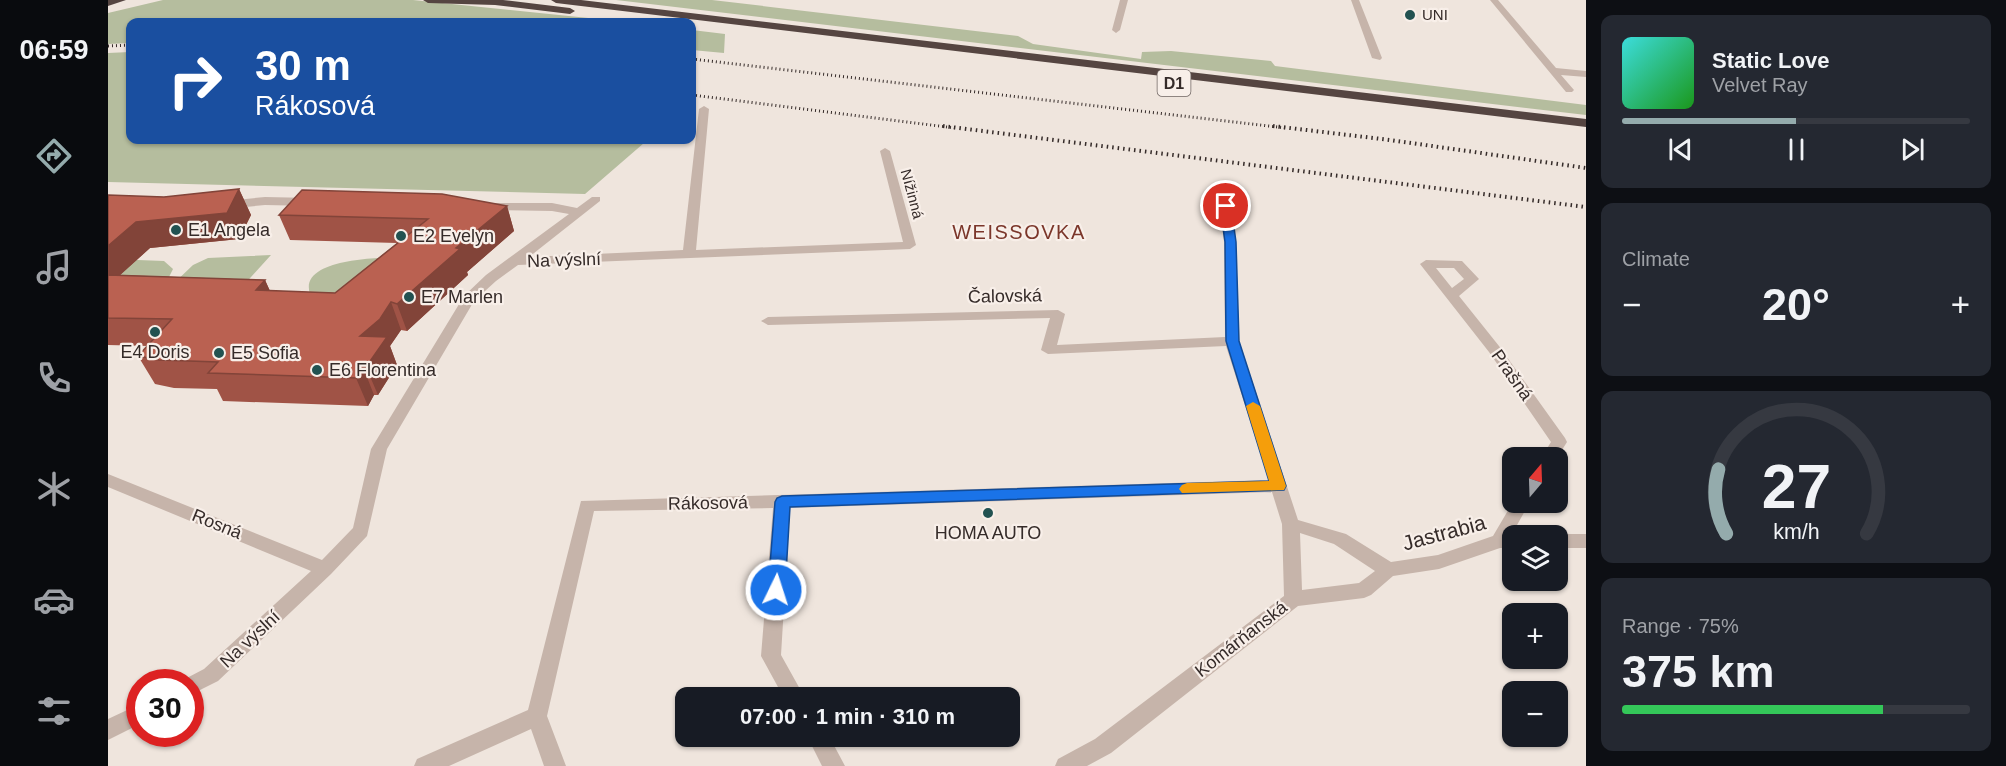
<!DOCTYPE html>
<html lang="en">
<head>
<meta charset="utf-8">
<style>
  body { margin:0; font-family:Arial,sans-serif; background:#242831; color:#f1f3f6; height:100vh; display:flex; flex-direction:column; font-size:22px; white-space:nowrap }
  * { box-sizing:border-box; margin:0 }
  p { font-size:20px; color:#9ea1a6 }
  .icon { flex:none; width:33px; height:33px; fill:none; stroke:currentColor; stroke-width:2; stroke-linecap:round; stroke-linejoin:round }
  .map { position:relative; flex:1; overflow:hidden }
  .panel { display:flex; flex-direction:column; gap:15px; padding:15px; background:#0d0f14; width:420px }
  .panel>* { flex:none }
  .hud { position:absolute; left:18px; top:18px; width:570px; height:126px; border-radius:12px; box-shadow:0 2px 4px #0004; background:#1a4fa0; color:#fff; overflow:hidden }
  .needle { width:39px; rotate:19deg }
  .fabs { position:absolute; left:1394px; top:447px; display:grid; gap:12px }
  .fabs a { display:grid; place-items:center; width:66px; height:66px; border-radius:12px; background:#171b24; box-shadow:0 2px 4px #0004; font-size:30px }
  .speed { position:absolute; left:18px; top:669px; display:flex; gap:12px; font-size:30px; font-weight:700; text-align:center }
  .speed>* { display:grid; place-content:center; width:78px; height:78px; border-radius:50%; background:#171b24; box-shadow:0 2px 4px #0004; line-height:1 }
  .speed .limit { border:9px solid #d22; background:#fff; color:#111 }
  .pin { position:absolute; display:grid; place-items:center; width:51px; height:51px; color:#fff; margin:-26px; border:3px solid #fff; border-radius:50%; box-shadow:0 2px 6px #0007 }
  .me { position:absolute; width:66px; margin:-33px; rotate:4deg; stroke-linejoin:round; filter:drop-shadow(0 0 4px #0008) }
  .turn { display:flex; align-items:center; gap:21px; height:126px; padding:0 30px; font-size:27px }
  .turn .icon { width:78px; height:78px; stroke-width:2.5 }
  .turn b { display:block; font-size:42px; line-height:51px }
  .big { font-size:45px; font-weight:700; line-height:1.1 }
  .panel .widget { flex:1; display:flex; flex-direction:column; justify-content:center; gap:9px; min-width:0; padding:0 21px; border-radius:12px; background:#242831 }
  .panel .dial { align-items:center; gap:0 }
  .dial svg { height:156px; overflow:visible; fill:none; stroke:#363941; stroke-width:7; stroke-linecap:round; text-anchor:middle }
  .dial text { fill:#f1f3f6; stroke:none }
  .song { display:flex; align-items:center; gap:18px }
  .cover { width:72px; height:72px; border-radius:9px; background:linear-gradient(135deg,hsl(180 70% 55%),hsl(120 70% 35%)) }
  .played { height:6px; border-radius:3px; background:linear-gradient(90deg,#94abac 50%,#363941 50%) }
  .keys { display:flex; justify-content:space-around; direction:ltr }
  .heat { display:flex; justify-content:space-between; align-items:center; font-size:33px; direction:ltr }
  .charge { height:9px; border-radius:4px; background:linear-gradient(90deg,#34c759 75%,#363941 0) }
  .trip { position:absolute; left:567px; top:687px; width:345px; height:60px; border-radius:12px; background:#171b24; box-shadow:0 2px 4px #0004; font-weight:700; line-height:60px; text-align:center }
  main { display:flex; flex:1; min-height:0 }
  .dock { display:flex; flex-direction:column; width:108px; justify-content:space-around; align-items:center; background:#090b0e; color:#9ea1a6 }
  .dock .icon { width:42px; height:42px }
  .dock .current { color:#94abac }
  .dock b { font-size:27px; color:#f1f3f6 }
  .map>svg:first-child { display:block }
  .green { fill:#b5bd9e }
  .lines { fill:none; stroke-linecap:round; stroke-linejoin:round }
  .minor { fill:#c6b4aa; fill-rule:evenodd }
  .motorway { fill:#554541; fill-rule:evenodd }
  .rail-far1 { stroke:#352b29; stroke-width:3; stroke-dasharray:1 3; stroke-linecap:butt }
  .rail { stroke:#352b29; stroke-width:4; stroke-dasharray:1.5 4; stroke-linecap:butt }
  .wall { fill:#a05346 }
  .shaded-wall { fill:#824439 }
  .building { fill:#ba6151; stroke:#824439; stroke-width:1.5 }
  .route { fill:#1a73e8; stroke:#114b97; stroke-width:1.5 }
  .slow { fill:#f59e0b }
  .poi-dot { fill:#225251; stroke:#f8efe9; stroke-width:2 }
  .labels { text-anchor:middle; stroke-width:4.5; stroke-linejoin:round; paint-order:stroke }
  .far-poi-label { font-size:15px; fill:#352b29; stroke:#f8efe9; text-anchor:start }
  .far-street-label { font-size:15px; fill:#352b29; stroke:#f8efe9 }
  .shield { fill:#f8efe9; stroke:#706663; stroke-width:1.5 }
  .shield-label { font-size:16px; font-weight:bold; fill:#352b29 }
  .poi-label { font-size:18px; fill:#352b29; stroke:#f8efe9; text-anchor:start }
  .street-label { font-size:18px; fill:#352b29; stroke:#f8efe9 }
  .neighbourhood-label { font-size:20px; letter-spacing:1.5px; fill:#7b362a; stroke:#f8efe9 }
  .near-street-label { font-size:21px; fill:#352b29; stroke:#f8efe9 }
</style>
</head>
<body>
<main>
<nav class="dock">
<b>06:59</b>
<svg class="icon current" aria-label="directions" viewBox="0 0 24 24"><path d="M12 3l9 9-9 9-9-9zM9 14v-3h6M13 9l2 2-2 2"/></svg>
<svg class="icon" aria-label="music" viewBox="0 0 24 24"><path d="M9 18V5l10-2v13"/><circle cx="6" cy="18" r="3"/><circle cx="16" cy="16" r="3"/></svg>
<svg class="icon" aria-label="phone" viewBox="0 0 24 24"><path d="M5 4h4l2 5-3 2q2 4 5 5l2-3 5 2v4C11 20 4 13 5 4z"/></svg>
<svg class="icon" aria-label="climate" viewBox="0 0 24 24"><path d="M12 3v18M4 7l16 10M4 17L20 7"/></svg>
<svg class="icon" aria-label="car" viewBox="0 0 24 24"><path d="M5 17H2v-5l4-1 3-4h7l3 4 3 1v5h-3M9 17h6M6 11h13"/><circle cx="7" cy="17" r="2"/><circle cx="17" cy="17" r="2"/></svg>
<svg class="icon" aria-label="filters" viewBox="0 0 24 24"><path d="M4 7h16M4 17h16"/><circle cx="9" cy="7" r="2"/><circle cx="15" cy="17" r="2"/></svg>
</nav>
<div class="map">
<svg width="1478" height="766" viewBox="0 0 1478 766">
  <rect width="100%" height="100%" fill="#efe5dd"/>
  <path class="green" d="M 55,0 L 305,0 L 519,22 L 22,22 L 22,43 L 0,44 L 0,13 Z
    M 508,0 L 604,0 L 910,36 L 925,44 L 1033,59 L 1034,52 L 1063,51 L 1163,61 L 1167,66 L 1478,105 L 1478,115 Z
    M 584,30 L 617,34 L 616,53 L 584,50 Z
    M 22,52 L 22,140 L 533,140 L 536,143 L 477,194 L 0,182 L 0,53 Z
    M 163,255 L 124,298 L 61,288 L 85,265 L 100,258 Z
    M 291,257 L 217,318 C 212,311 205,302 202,294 C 190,258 273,258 291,257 Z
    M 4,259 L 56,261 L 65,269 L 61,277 L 0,293 Z"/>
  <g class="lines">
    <path class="minor" d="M 1012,0 L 1020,0 L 1012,30 L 1008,33 L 1004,30 Z
      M 1243,0 L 1251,0 L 1274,58 L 1272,60 L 1264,58 Z
      M 1382,0 L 1390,0 L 1448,68 L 1478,71 L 1478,77 L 1453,75 L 1466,90 L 1464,92 L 1458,92 Z
      M 596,106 L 601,109 L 588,250 L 795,242 L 772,151 L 777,148 L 782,151 L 808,245 L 802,249 L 410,265 L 388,281 L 366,301 L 279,449 L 259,536 L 223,574 L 110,681 L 82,695 L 82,682 L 73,682 L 75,680 L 96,669 L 203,571 L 0,487 L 0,474 L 214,560 L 245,528 L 263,449 L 356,296 L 378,275 L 461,214 L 444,211 L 381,210 L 377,209 L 377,203 L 444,203 L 469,208 L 484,197 L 492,197 L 492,201 L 421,257 L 575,250 L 591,109 Z
      M 157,197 L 204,198 L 210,202 L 204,206 L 157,205 L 117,209 L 111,205 L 117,201 Z
      M 1118,202 L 1124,206 L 1128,242 L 1131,341 L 1190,520 L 1238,534 L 1283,562 L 1330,555 L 1385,536 L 1405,502 L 1422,502 L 1404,534 L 1408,536 L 1404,536 L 1404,548 L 1392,548 L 1331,569 L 1285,576 L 1263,595 L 1256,598 L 1190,606 L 1003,753 L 979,766 L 947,766 L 950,759 L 987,739 L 1176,596 L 1174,524 L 1164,492 L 682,508 L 673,655 L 697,698 L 676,698 L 653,656 L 665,508 L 486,511 L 439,716 L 458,766 L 436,766 L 423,729 L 341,766 L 306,766 L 309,759 L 420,710 L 473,501 L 1161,480 L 1118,346 L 940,354 L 933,350 L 942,318 L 660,325 L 653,321 L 660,317 L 950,310 L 957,314 L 949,345 L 1117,337 L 1116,242 L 1112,206 ZM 1192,533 L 1226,544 L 1267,571 L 1251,583 L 1194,590 Z
      M 1318,260 L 1354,261 L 1371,279 L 1351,296 L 1391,346 L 1457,438 L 1459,442 L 1449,458 L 1433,458 L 1443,442 L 1381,352 L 1312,264 ZM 1328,268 L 1346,268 L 1356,279 L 1344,288 Z
      M 1449,534 L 1478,534 L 1478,548 L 1449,548 L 1449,536 L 1445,536 Z
      M 32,704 L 32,724 L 0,740 L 0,719 Z
      M 699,736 L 721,736 L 737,766 L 714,766 Z"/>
    <path class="motorway" d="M 0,0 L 18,0 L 0,6 Z
      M 315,0 L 395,0 L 462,8 L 467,11 L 462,14 L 387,5 L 320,3 Z
      M 443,0 L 473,0 L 1478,119 L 1478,127 L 448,3 Z"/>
    <path class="rail-far1" d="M 0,46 L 22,45
      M 584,59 L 1178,128
      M 584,95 L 847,128"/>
    <path class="rail" d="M 835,126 L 1478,207
      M 1165,126 L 1282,140 L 1478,168"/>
  </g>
  <path class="wall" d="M 131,189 L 143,215 L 131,239 L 42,248 L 12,275 L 157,280 L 162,291 L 227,293 L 289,243 L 182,240 L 171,215 L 399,206 L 406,231 L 359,272 L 360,275 L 299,331 L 293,330 L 282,346 L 289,365 L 270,395 L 266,395 L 260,406 L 115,401 L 109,389 L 66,388 L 47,384 L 30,356 L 40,346 L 0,345 L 0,195 L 56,197 Z"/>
  <path class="shaded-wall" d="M 131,189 L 143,215 L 131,239 L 42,248 L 0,286 L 0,246 L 28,222 Z
    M 399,206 L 406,231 L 359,272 L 360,275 L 299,331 L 289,304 L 348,248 Z
    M 157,280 L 169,307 L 148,290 Z
    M 283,302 L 293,330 L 282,346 L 289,365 L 270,395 L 258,367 L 252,336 Z
    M 255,367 L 266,395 L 260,406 L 248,378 Z"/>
  <path class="building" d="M 131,189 L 119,213 L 28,222 L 0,246 L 0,195 L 56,197 Z
    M 194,190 L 334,194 L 399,206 L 348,248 L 352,249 L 289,304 L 283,302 L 272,319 L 252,336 L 279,337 L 258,367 L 255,367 L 248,378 L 100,373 L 110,362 L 51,360 L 30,356 L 64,319 L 0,318 L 0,275 L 157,280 L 148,290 L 227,293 L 320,219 L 171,215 Z"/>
  <path class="route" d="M 1118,202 L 1123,206 L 1128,242 L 1131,341 L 1178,486 L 1176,490 L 682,507 L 677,590 L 674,595 L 668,597 L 662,595 L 660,590 L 667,502 L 669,498 L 674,496 L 1161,481 L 1118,341 L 1117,242 L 1112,206 Z"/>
  <path class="slow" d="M 1145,402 L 1152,406 L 1178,486 L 1176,490 L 1074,493 L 1071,489 L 1074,485 L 1079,483 L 1161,481 L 1138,406 Z"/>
  <g class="poi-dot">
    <circle cx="1302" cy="15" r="6"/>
    <circle cx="68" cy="230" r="6"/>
    <circle cx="293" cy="236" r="6"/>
    <circle cx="301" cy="297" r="6"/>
    <circle cx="47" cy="332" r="6"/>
    <circle cx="111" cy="353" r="6"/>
    <circle cx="209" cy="370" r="6"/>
    <circle cx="880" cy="513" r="6"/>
  </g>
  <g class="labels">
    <g class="far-poi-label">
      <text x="1314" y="20">UNI</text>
    </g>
    <g class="far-street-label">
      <text transform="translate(804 194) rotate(75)" y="5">Nížinná</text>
    </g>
    <rect class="shield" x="1049.5" y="70" width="33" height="26" rx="4.5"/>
    <g class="shield-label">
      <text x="1066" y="89">D1</text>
    </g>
    <g class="poi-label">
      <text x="80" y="236">E1 Angela</text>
      <text x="305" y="242">E2 Evelyn</text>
      <text x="313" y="303">E7 Marlen</text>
      <text x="47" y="358" text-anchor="middle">E4 Doris</text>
      <text x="123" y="359">E5 Sofia</text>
      <text x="221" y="376">E6 Florentina</text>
      <text x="880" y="539" text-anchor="middle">HOMA AUTO</text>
    </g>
    <g class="street-label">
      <text transform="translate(456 260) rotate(-2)" y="6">Na výslní</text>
      <text transform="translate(897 296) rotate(-1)" y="6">Čalovská</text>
      <text transform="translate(1404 375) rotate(55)" y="6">Prašná</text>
      <text transform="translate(600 503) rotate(-1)" y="6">Rákosová</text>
      <text transform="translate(109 524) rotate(22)" y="6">Rosná</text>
      <text transform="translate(142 639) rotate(-43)" y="6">Na výslní</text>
      <text transform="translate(1133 639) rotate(-38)" y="6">Komárňanská</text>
    </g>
    <g class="neighbourhood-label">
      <text x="911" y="239">WEISSOVKA</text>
    </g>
    <g class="near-street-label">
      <text transform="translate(1336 533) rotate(-15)" y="7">Jastrabia</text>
    </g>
  </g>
</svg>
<div class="fabs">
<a><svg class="needle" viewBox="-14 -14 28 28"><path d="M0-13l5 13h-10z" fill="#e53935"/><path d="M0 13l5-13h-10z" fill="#9ea1a6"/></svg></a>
<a><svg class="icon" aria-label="layers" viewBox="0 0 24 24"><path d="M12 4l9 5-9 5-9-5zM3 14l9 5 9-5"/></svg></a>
<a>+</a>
<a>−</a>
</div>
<div class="speed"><div class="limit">30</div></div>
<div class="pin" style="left:1118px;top:206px;background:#d93025"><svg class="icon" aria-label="arrive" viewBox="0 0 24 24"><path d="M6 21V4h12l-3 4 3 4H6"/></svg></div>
<svg class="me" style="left:668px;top:590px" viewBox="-20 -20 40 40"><circle r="17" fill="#1a73e8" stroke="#fff" stroke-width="3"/><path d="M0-11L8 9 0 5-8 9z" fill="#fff"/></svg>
<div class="trip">07:00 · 1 min · 310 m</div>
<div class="hud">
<div class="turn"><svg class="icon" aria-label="right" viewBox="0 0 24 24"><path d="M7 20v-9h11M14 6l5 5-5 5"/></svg><div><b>30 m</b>Rákosová</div></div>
</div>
</div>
<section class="panel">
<div class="widget">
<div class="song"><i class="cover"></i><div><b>Static Love</b><p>Velvet Ray</p></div></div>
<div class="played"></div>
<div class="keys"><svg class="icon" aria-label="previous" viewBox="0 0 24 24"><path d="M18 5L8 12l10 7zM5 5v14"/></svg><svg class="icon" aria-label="pause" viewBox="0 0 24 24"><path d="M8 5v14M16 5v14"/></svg><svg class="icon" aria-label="next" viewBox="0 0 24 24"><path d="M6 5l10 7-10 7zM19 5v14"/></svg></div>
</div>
<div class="widget"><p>Climate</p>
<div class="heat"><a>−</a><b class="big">20°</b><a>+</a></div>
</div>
<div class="widget dial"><svg viewBox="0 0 100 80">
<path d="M14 69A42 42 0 1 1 86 69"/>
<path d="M14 69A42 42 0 0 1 10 36" stroke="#94abac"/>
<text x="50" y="56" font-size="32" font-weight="700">27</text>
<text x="50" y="72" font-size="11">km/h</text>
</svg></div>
<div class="widget"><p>Range · 75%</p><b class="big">375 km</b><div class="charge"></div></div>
</section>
</main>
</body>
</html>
